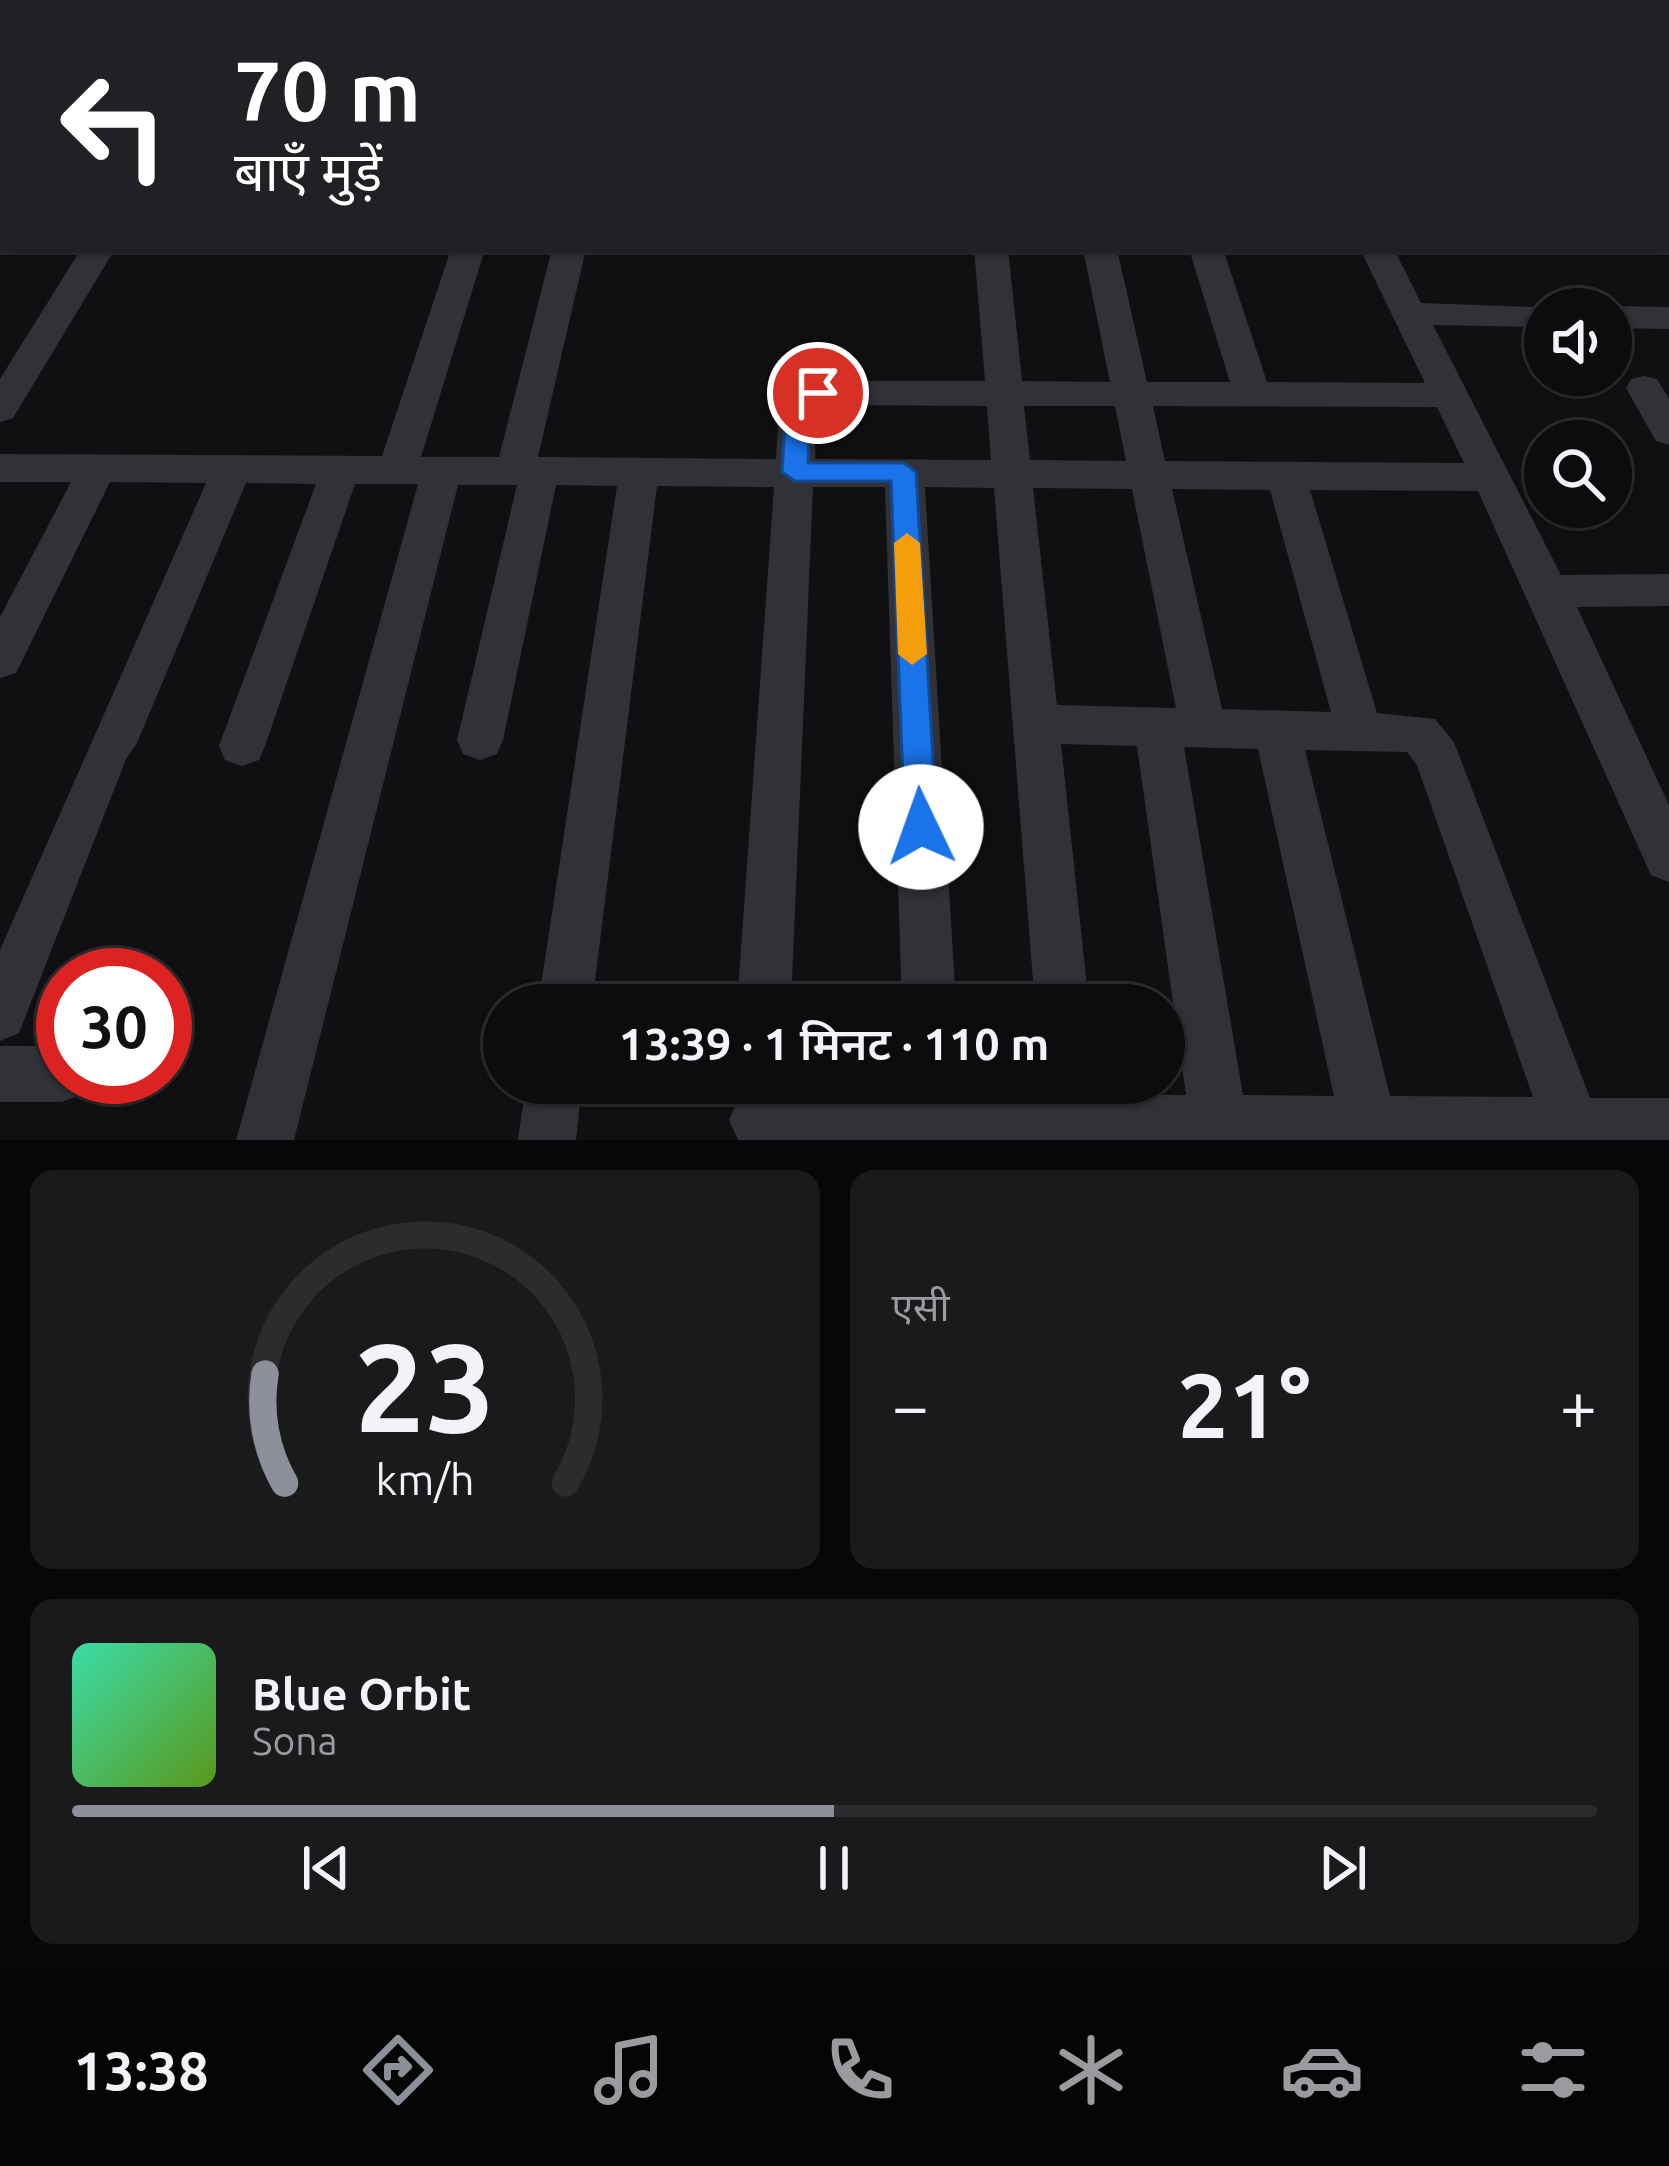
<!DOCTYPE html>
<html lang="hi">
<head>
<meta charset="utf-8">
<style>
  body { margin:0; font-family:Ubuntu,"Noto Sans Devanagari",sans-serif; background:#1a1a1c; color:#f1f3f6; height:100vh; display:flex; flex-direction:column; font-size:45px; white-space:nowrap }
  * { box-sizing:border-box; margin:0 }
  p { font-size:39px; color:#9a9b9e }
  .icon { flex:none; width:66px; height:66px; fill:none; stroke:currentColor; stroke-width:2; stroke-linecap:round; stroke-linejoin:round }
  .map { position:relative; height:1140px; overflow:hidden }
  .side { display:flex; flex-direction:column; gap:30px; padding:30px; background:#070708; flex:1 }
  .side>* { flex:none }
  .top-card { position:absolute; left:0px; top:0px; width:1671px; height:252px; box-shadow:0 3px 9px #0004,0 0 0 3px #2c2c2e; background:#202124; color:#fff; overflow:hidden }
  .buttons { position:absolute; left:1524px; top:288px; display:grid; gap:24px }
  .buttons a { display:grid; place-items:center; width:108px; height:108px; border-radius:50%; background:#0c0c0e; box-shadow:0 3px 9px #0004,0 0 0 3px #2c2c2e; font-size:60px }
  .speed { position:absolute; left:36px; top:948px; display:flex; gap:24px; font-size:60px; font-weight:700; text-align:center }
  .speed>* { display:grid; place-content:center; width:156px; height:156px; border-radius:50%; background:#0c0c0e; box-shadow:0 3px 9px #0004,0 0 0 3px #2c2c2e; line-height:1 }
  .speed .limit { border:18px solid #d22; background:#fff; color:#111 }
  .pin { position:absolute; display:grid; place-items:center; width:102px; height:102px; color:#fff; margin:-51px; border:6px solid #fff; border-radius:50%; box-shadow:0 3px 12px #0007 }
  .me { position:absolute; width:132px; margin:-66px; rotate:357deg; stroke-linejoin:round; filter:drop-shadow(0 0 9px #0008) }
  .turn { display:flex; align-items:center; gap:42px; height:252px; padding:0 36px; font-size:54px }
  .turn .icon { width:156px; height:156px; stroke-width:2.5 }
  .turn b { display:block; font-size:84px; line-height:102px }
  .big { font-size:90px; font-weight:600; line-height:1.1 }
  .side .tile { flex:1; display:flex; flex-direction:column; justify-content:center; gap:18px; min-width:0; padding:0 42px; border-radius:24px; background:#1a1a1c }
  .side .dial { align-items:center; gap:0 }
  .dial svg { height:312px; overflow:visible; fill:none; stroke:#2c2c2e; stroke-width:7; stroke-linecap:round; text-anchor:middle }
  .dial text { fill:#f1f3f6; stroke:none }
  .song { display:flex; align-items:center; gap:36px }
  .cover { width:144px; height:144px; border-radius:18px; background:linear-gradient(135deg,hsl(160 70% 55%),hsl(90 70% 35%)) }
  .played { height:12px; border-radius:6px; background:linear-gradient(90deg,#8c9099 50%,#2c2c2e 50%) }
  .keys { display:flex; justify-content:space-around; direction:ltr }
  .heat { display:flex; justify-content:space-between; align-items:center; font-size:66px; direction:ltr }
  .side .tiles { flex:1; display:grid; gap:30px; grid-template-columns:1fr 1fr }
  .tile:last-child { grid-column:span 2 }
  .trip { position:absolute; left:483px; top:984px; width:702px; height:120px; border-radius:60px; background:#0c0c0e; box-shadow:0 3px 9px #0004,0 0 0 3px #2c2c2e; font-weight:600; line-height:120px; text-align:center }
  .tabs { display:flex; height:192px; justify-content:space-around; align-items:center; background:#050506; color:#9a9b9e }
  .tabs .icon { width:84px; height:84px }
  .tabs .active { color:#8c9099 }
  .tabs b { font-size:54px; color:#f1f3f6 }
  .map>svg:first-child { display:block }
  .lines { fill:none; stroke-linecap:round; stroke-linejoin:round }
  .service { fill:#313237; fill-rule:evenodd }
  .minor { fill:#313237; fill-rule:evenodd }
  .route { fill:#1a73e8; stroke:#114b97; stroke-width:3 }
  .slow { fill:#f59e0b }
</style>
</head>
<body>
<div class="map">
<svg width="1669" height="1140" viewBox="0 0 1669 1140">
  <rect width="100%" height="100%" fill="#101012"/>
  <g class="lines">
    <path class="service" d="M 337,0 L 511,0 L 514,3 L 340,3 Z"/>
    <path class="minor" d="M 742,0 L 768,0 L 768,3 L 742,3 Z
      M 992,0 L 1018,0 L 1019,3 L 993,3 Z
      M 1236,0 L 1262,0 L 1263,3 L 1237,3 Z
      M 0,7 L 3,7 L 3,23 L 0,23 Z
      M 0,43 L 3,43 L 3,59 L 0,59 Z
      M 0,129 L 3,129 L 3,147 L 0,147 Z
      M 81,249 L 115,249 L 13,418 L 0,422 L 0,379 Z
      M 451,249 L 485,249 L 421,457 L 499,457 L 552,249 L 586,249 L 538,457 L 544,457 L 776,459 L 779,408 L 791,389 L 831,381 L 985,381 L 974,249 L 1008,249 L 1022,381 L 1110,382 L 1083,249 L 1117,249 L 1147,382 L 1230,382 L 1189,249 L 1223,249 L 1267,382 L 1425,383 L 1360,249 L 1394,249 L 1421,303 L 1557,308 L 1545,309 L 1545,327 L 1433,325 L 1561,575 L 1669,574 L 1669,606 L 1577,607 L 1669,805 L 1669,882 L 1651,875 L 1478,491 L 1310,490 L 1377,713 L 1435,719 L 1454,742 L 1590,1098 L 1669,1098 L 1669,1140 L 738,1140 L 729,1120 L 738,1100 L 758,1091 L 1186,1095 L 1137,746 L 1061,744 L 1089,1005 L 1035,1005 L 994,488 L 925,487 L 956,1005 L 902,1005 L 885,487 L 813,487 L 791,1005 L 737,1005 L 774,487 L 657,486 L 592,1005 L 538,1005 L 617,486 L 556,485 L 503,740 L 497,754 L 480,760 L 463,754 L 457,740 L 517,485 L 458,485 L 294,1140 L 236,1140 L 418,484 L 355,484 L 265,746 L 259,760 L 242,766 L 225,760 L 219,746 L 316,484 L 246,483 L 137,743 L 126,759 L 19,1033 L 0,1041 L 0,950 L 206,483 L 110,482 L 16,673 L 0,678 L 0,617 L 71,482 L 0,482 L 0,454 L 382,456 ZM 831,405 L 987,406 L 991,460 L 815,459 L 817,408 ZM 1024,406 L 1115,406 L 1126,461 L 1030,460 ZM 1153,406 L 1437,407 L 1464,463 L 1165,461 ZM 1033,488 L 1132,489 L 1176,708 L 1057,705 ZM 1172,489 L 1270,490 L 1331,712 L 1222,709 ZM 1184,747 L 1258,749 L 1334,1096 L 1243,1095 ZM 1305,750 L 1407,752 L 1417,765 L 1533,1097 L 1390,1096 Z
      M 1611,306 L 1669,307 L 1669,329 L 1611,328 L 1611,309 L 1600,309 Z
      M 1644,376 L 1657,379 L 1669,399 L 1669,445 L 1656,441 L 1626,388 L 1631,379 Z
      M 0,1046 L 63,1046 L 63,1077 L 89,1077 L 82,1094 L 62,1102 L 0,1102 Z
      M 526,1083 L 582,1083 L 576,1140 L 518,1140 Z"/>
  </g>
  <path class="route" d="M 818,385 L 830,393 L 810,411 L 808,463 L 904,463 L 916,472 L 937,827 L 932,837 L 921,842 L 909,837 L 905,827 L 891,481 L 795,481 L 782,472 L 786,408 Z"/>
  <path class="slow" d="M 907,533 L 920,543 L 927,654 L 912,665 L 898,654 L 894,543 Z"/>
</svg>
<div class="buttons">
<a><svg class="icon" aria-label="sound" viewBox="0 0 24 24"><path d="M4 9h4l5-4v14l-5-4H4zM17 9q2 3 0 6"/></svg></a>
<a><svg class="icon" aria-label="search" viewBox="0 0 24 24"><circle cx="10" cy="10" r="6"/><path d="M15 15l6 6"/></svg></a>
</div>
<div class="speed"><div class="limit">30</div></div>
<div class="pin" style="left:818px;top:393px;background:#d93025"><svg class="icon" aria-label="arrive" viewBox="0 0 24 24"><path d="M6 21V4h12l-3 4 3 4H6"/></svg></div>
<svg class="me" style="left:921px;top:827px" viewBox="-20 -20 40 40"><circle r="19" fill="#fff"/><path d="M0-13L10 11 0 6-10 11z" fill="#1a73e8"/></svg>
<div class="trip">13:39 · 1 मिनट · 110 m</div>
<div class="top-card">
<div class="turn"><svg class="icon" aria-label="left" viewBox="0 0 24 24"><path d="M17 20v-9H6M10 6l-5 5 5 5"/></svg><div><b>70 m</b>बाएँ मुड़ें</div></div>
</div>
</div>
<section class="side">
<div class="tiles">
<div class="tile dial"><svg viewBox="0 0 100 80">
<path d="M14 69A42 42 0 1 1 86 69"/>
<path d="M14 69A42 42 0 0 1 9 41" stroke="#8c9099"/>
<text x="50" y="56" font-size="32" font-weight="700">23</text>
<text x="50" y="72" font-size="11">km/h</text>
</svg></div>
<div class="tile"><p>एसी</p>
<div class="heat"><a>−</a><b class="big">21°</b><a>+</a></div>
</div>
<div class="tile">
<div class="song"><i class="cover"></i><div><b>Blue Orbit</b><p>Sona</p></div></div>
<div class="played"></div>
<div class="keys"><svg class="icon" aria-label="previous" viewBox="0 0 24 24"><path d="M18 5L8 12l10 7zM5 5v14"/></svg><svg class="icon" aria-label="pause" viewBox="0 0 24 24"><path d="M8 5v14M16 5v14"/></svg><svg class="icon" aria-label="next" viewBox="0 0 24 24"><path d="M6 5l10 7-10 7zM19 5v14"/></svg></div>
</div>
</div>
</section>
<nav class="tabs">
<b>13:38</b>
<svg class="icon active" aria-label="directions" viewBox="0 0 24 24"><path d="M12 3l9 9-9 9-9-9zM9 14v-3h6M13 9l2 2-2 2"/></svg>
<svg class="icon" aria-label="music" viewBox="0 0 24 24"><path d="M9 18V5l10-2v13"/><circle cx="6" cy="18" r="3"/><circle cx="16" cy="16" r="3"/></svg>
<svg class="icon" aria-label="phone" viewBox="0 0 24 24"><path d="M5 4h4l2 5-3 2q2 4 5 5l2-3 5 2v4C11 20 4 13 5 4z"/></svg>
<svg class="icon" aria-label="climate" viewBox="0 0 24 24"><path d="M12 3v18M4 7l16 10M4 17L20 7"/></svg>
<svg class="icon" aria-label="car" viewBox="0 0 24 24"><path d="M5 17H2v-5l4-1 3-4h7l3 4 3 1v5h-3M9 17h6M6 11h13"/><circle cx="7" cy="17" r="2"/><circle cx="17" cy="17" r="2"/></svg>
<svg class="icon" aria-label="filters" viewBox="0 0 24 24"><path d="M4 7h16M4 17h16"/><circle cx="9" cy="7" r="2"/><circle cx="15" cy="17" r="2"/></svg>
</nav>
</body>
</html>
